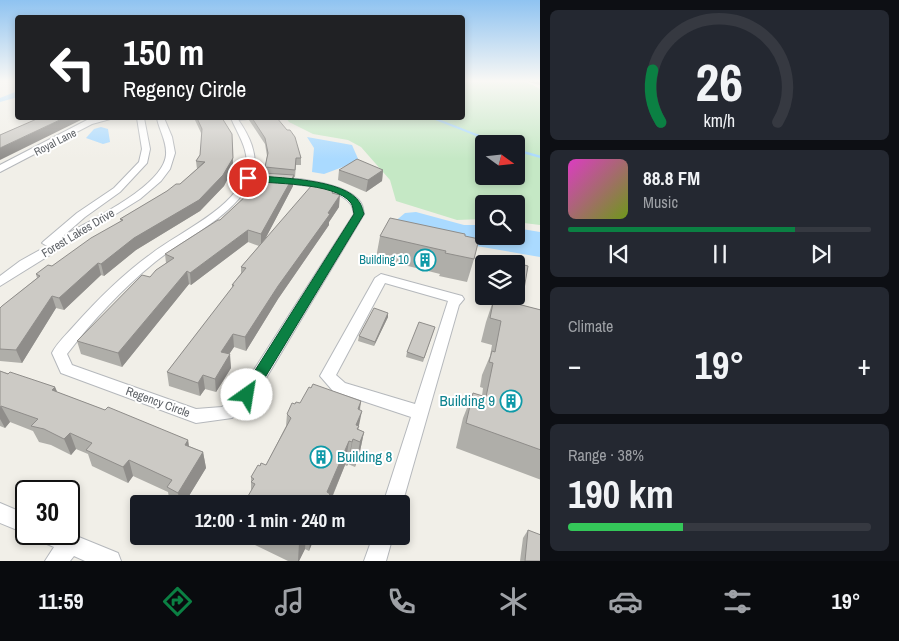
<!DOCTYPE html>
<html lang="en">
<head>
<meta charset="utf-8">
<style>
  body { margin:0; font-family:"Archivo Narrow",sans-serif; background:#242831; color:#f1f3f6; height:100vh; display:flex; flex-direction:column; font-size:19px; white-space:nowrap }
  * { box-sizing:border-box; margin:0 }
  p { font-size:16px; color:#9ea1a6 }
  .icon { flex:none; width:28px; height:28px; fill:none; stroke:currentColor; stroke-width:2; stroke-linecap:round; stroke-linejoin:round }
  .map { position:relative; flex:1; overflow:hidden }
  .drawer { display:flex; flex-direction:column; gap:10px; padding:10px; background:#0d0f14; width:359px }
  .drawer>* { flex:none }
  .guide { position:absolute; left:15px; top:15px; width:450px; height:105px; border-radius:5px; box-shadow:0 2px 8px #0003; background:#202124; color:#fff; overflow:hidden }
  .needle { width:32px; rotate:105deg }
  .buttons { position:absolute; left:475px; top:135px; display:grid; gap:10px }
  .buttons a { display:grid; place-items:center; width:50px; height:50px; border-radius:5px; background:#171b24; box-shadow:0 2px 8px #0003; font-size:25px }
  .speed { position:absolute; left:15px; top:480px; display:flex; gap:10px; font-size:25px; font-weight:700; text-align:center }
  .speed>* { display:grid; place-content:center; width:65px; height:65px; border-radius:50%; background:#171b24; box-shadow:0 2px 8px #0003; line-height:1 }
  .speed .limit { border:2px solid #111; border-radius:8px; background:#fff; color:#111 }
  .pin { position:absolute; display:grid; place-items:center; width:42px; height:42px; color:#fff; margin:-21px; border:2px solid #fff; border-radius:50%; box-shadow:0 1px 5px #0007 }
  .me { position:absolute; width:55px; margin:-28px; rotate:32deg; stroke-linejoin:round; filter:drop-shadow(0 0 4px #0008) }
  .turn { display:flex; align-items:center; gap:18px; height:105px; padding:0 25px; font-size:22px }
  .turn .icon { width:65px; height:65px; stroke-width:2.5 }
  .turn b { display:block; font-size:35px; line-height:42px }
  .big { font-size:38px; font-weight:700; line-height:1.1 }
  .drawer .card { flex:1; display:flex; flex-direction:column; justify-content:center; gap:8px; min-width:0; padding:0 18px; border-radius:8px; background:#242831 }
  .drawer .dial { align-items:center; gap:0 }
  .dial svg { height:130px; overflow:visible; fill:none; stroke:#363941; stroke-width:7; stroke-linecap:round; text-anchor:middle }
  .dial text { fill:#f1f3f6; stroke:none }
  .song { display:flex; align-items:center; gap:15px }
  .cover { width:60px; height:60px; border-radius:8px; background:linear-gradient(135deg,hsl(310 70% 55%),hsl(80 70% 35%)) }
  .played { height:5px; border-radius:2px; background:linear-gradient(90deg,#0b8043 75%,#363941 75%) }
  .keys { display:flex; justify-content:space-around; direction:ltr }
  .heat { display:flex; justify-content:space-between; align-items:center; font-size:28px; direction:ltr }
  .charge { height:8px; border-radius:4px; background:linear-gradient(90deg,#34c759 38%,#363941 0) }
  .trip { position:absolute; left:130px; top:495px; width:280px; height:50px; border-radius:5px; background:#171b24; box-shadow:0 2px 8px #0003; font-weight:700; line-height:50px; text-align:center }
  .dock { display:flex; height:80px; justify-content:space-around; align-items:center; background:#090b0e; color:#9ea1a6 }
  .dock .icon { width:35px; height:35px }
  .dock .on { color:#0b8043 }
  .dock b { font-size:22px; color:#f1f3f6 }
  main { display:flex; flex:1; min-height:0 }
  .map>svg:first-child { display:block }
  .green { fill:#c5e8c5; fill-rule:evenodd }
  .water { fill:#aadaff }
  .lines { fill:none; stroke-linecap:round; stroke-linejoin:round }
  .stream-far1 { stroke:#aadaff; stroke-width:2 }
  .stream { stroke:#aadaff; stroke-width:2.5 }
  .canal { fill:#aadaff; fill-rule:evenodd }
  .service-casing { stroke:#b5b8bc; stroke-width:2 }
  .minor-casing { stroke:#b5b8bc; stroke-width:2 }
  .service { fill:#fff; fill-rule:evenodd }
  .minor { fill:#fff; fill-rule:evenodd }
  .wall { fill:#afaea9 }
  .shaded-wall { fill:#8f8d8a }
  .building { fill:#cccac5; stroke:#8f8d8a }
  .route { fill:#0b8043; stroke:#07532c }
  .labels { text-anchor:middle; stroke-width:4; stroke-linejoin:round; paint-order:stroke }
  .far-street-label { font-size:11px; fill:#5f6368; stroke:#fff }
  .street-label { font-size:12px; fill:#5f6368; stroke:#fff }
  .culture-label { font-size:12px; fill:#0d838f; stroke:#fff; text-anchor:end }
  .near-culture-label { font-size:15px; fill:#0d838f; stroke:#fff; text-anchor:end }
</style>
</head>
<body>
<main>
<div class="map">
<svg width="541" height="561" viewBox="0 0 541 561">
  <rect width="100%" height="100%" fill="#f1efe8"/>
  <path class="green" d="M 463,81 L 525,81 L 540,89 L 540,225 L 516,222 L 516,204 L 484,204 L 484,219 L 457,220 L 396,201 L 390,180 L 361,147 L 348,140 L 313,134 L 289,122 L 286,118 L 462,118 ZM 484,144 L 516,144 L 516,176 L 484,176 Z"/>
  <path class="water" d="M 101,127 L 108,129 L 110,142 L 103,144 L 86,138 L 94,129 Z
    M 307,137 L 352,145 L 359,161 L 324,174 L 312,172 L 314,148 Z
    M 416,212 L 464,225 L 484,225 L 484,236 L 516,236 L 516,228 L 540,232 L 540,257 L 430,238 L 393,223 L 405,213 Z"/>
  <g class="lines">
    <path class="stream-far1" d="M 433,118 L 479,136"/>
    <path class="stream" d="M 476,135 L 498,144
      M 516,150 L 541,157"/>
    <path class="canal" d="M 15,92 L 18,92 L 18,97 L 0,102 L 0,98 Z"/>
    <g class="service-casing">
      <path id="service" d="M 234,118 L 250,118 L 248,119 L 235,120 L 233,119 Z"/>
    </g>
    <g class="minor-casing">
      <path id="minor" d="M 101,118 L 114,118 L 92,124 L 0,172 L 0,165 L 87,120 Z
        M 137,118 L 144,118 L 150,149 L 147,163 L 120,192 L 85,217 L 62,237 C 88,221 163,187 166,155 C 167,141 159,130 157,118 L 164,118 L 172,137 L 175,153 L 170,169 L 161,181 L 140,199 L 0,286 L 0,276 L 20,261 L 47,246 L 42,243 L 44,241 L 77,213 L 114,188 L 139,162 L 142,149 Z
        M 231,118 L 237,118 C 249,135 259,154 253,176 C 279,177 346,179 361,203 C 363,206 363,210 364,214 L 253,400 L 232,418 L 196,423 L 61,373 L 52,353 C 57,343 66,335 73,327 C 97,300 122,275 151,254 C 179,232 237,208 246,171 C 250,150 238,135 231,118 ZM 251,181 C 276,183 333,183 350,203 C 353,206 353,210 354,214 L 241,390 L 222,407 L 196,409 L 72,365 L 67,354 C 93,320 122,289 155,262 C 187,236 231,219 251,181 Z
        M 381,274 L 462,296 L 464,299 L 459,305 L 401,508 L 401,504 L 383,504 L 411,417 L 333,391 L 320,376 L 375,278 ZM 385,283 L 448,301 L 415,404 L 345,383 L 336,375 Z
        M 0,503 L 26,514 L 27,534 L 0,523 Z
        M 69,533 L 118,553 L 121,561 L 85,561 L 74,556 L 70,561 L 45,561 L 54,547 L 40,541 L 37,534 Z
        M 373,536 L 393,536 L 386,561 L 364,561 Z"/>
    </g>
    <use href="#service" class="service"/>
    <use href="#minor" class="minor"/>
  </g>
  <path class="wall" d="M 525,81 L 541,81 L 541,85 Z
    M 194,118 L 222,118 L 233,144 L 233,168 L 224,186 L 200,211 L 136,250 L 104,276 L 101,275 L 64,310 L 56,308 L 22,363 L 0,361 L 0,308 L 37,278 L 36,274 L 52,266 L 121,221 L 120,219 L 180,184 L 197,169 L 196,161 L 200,155 L 202,135 Z
    M 249,118 L 277,118 L 301,158 L 301,165 L 296,165 L 295,177 L 294,177 L 293,186 L 265,239 L 334,194 L 339,207 L 329,222 L 329,225 L 278,299 L 246,351 L 234,347 L 229,354 L 231,368 L 216,392 L 205,389 L 200,396 L 169,386 L 167,372 L 232,288 L 232,285 L 241,273 L 241,267 L 259,246 L 248,242 L 191,285 L 189,284 L 122,367 L 81,354 L 77,341 L 166,263 L 165,254 L 220,220 L 248,194 L 262,178 L 265,173 L 265,167 L 267,156 L 265,144 L 249,120 Z
    M 339,170 L 383,170 L 382,181 L 366,192 L 338,180 Z
    M 380,236 L 465,236 L 474,259 L 467,282 L 439,276 L 440,274 L 376,258 Z
    M 516,264 L 524,289 L 522,293 L 516,292 Z
    M 494,298 L 541,310 L 541,480 L 456,448 L 463,418 L 473,393 L 482,396 L 483,388 L 480,387 L 482,375 L 490,356 L 492,345 L 481,342 L 486,322 Z
    M 388,313 L 388,317 L 374,346 L 358,341 L 359,336 Z
    M 435,327 L 423,362 L 406,357 L 407,352 Z
    M 0,371 L 55,387 L 57,392 L 105,410 L 188,440 L 189,446 L 203,452 L 206,468 L 184,504 L 172,504 L 170,503 L 168,492 L 133,476 L 128,483 L 92,466 L 88,454 L 76,449 L 71,455 L 51,445 L 39,442 L 33,431 L 10,422 L 5,428 L 0,426 Z
    M 361,401 L 358,429 L 364,432 L 359,456 L 355,467 L 348,464 L 347,466 L 345,465 L 332,498 L 251,490 L 251,477 L 260,466 L 266,465 L 286,426 L 287,414 L 295,404 L 300,403 Z
    M 528,530 L 541,561 L 520,561 L 523,538 Z
    M 243,536 L 318,536 L 318,537 L 315,536 L 309,551 L 305,549 L 299,561 L 288,561 L 243,539 Z"/>
  <path class="shaded-wall" d="M 64,118 L 85,118 L 0,160 L 0,148 Z
    M 232,134 L 233,168 L 224,186 L 200,211 L 136,250 L 104,276 L 101,264 Z
    M 383,170 L 382,181 L 366,192 L 368,180 Z
    M 294,175 L 293,186 L 261,247 L 261,234 Z
    M 340,195 L 339,207 L 329,222 L 329,225 L 278,299 L 246,351 L 245,337 L 278,286 Z
    M 248,230 L 248,242 L 191,285 L 190,273 Z
    M 98,263 L 101,275 L 64,310 L 59,298 Z
    M 187,271 L 189,284 L 122,367 L 118,353 Z
    M 52,296 L 56,308 L 22,363 L 16,350 Z
    M 388,313 L 388,317 L 374,346 L 375,342 Z
    M 233,334 L 234,347 L 222,365 L 221,352 Z
    M 230,354 L 231,368 L 216,392 L 215,379 Z
    M 203,375 L 205,389 L 200,396 L 198,383 Z
    M 55,387 L 62,403 L 52,390 Z
    M 361,401 L 358,418 L 362,411 L 356,440 L 353,439 L 358,409 Z
    M 1,406 L 10,422 L 5,428 L 0,419 L 0,408 Z
    M 364,432 L 359,456 L 355,467 L 360,442 Z
    M 70,433 L 76,449 L 71,455 L 64,439 Z
    M 353,439 L 348,464 L 347,466 L 352,442 Z
    M 188,440 L 190,456 L 185,445 Z
    M 349,441 L 345,465 L 329,504 L 327,492 Z
    M 203,452 L 206,468 L 184,504 L 180,504 L 178,493 Z
    M 129,460 L 133,476 L 128,483 L 123,467 Z
    M 302,536 L 306,536 L 305,549 L 299,561 L 298,561 L 299,543 Z
    M 311,536 L 315,536 L 309,551 Z"/>
  <path class="building" d="M 39,118 L 64,118 L 0,148 L 0,135 Z
    M 197,118 L 222,118 L 232,134 L 233,158 L 223,175 L 199,200 L 134,238 L 101,264 L 98,263 L 59,298 L 52,296 L 16,350 L 0,349 L 0,308 L 2,306 L 40,276 L 36,274 L 48,265 L 52,266 L 91,238 L 123,220 L 120,219 L 167,191 L 176,184 L 180,184 L 205,162 L 196,161 L 200,155 L 202,129 Z
    M 252,118 L 277,118 L 287,130 L 290,130 L 295,137 L 301,158 L 296,158 L 295,170 L 265,167 L 268,153 L 265,138 Z
    M 357,159 L 383,170 L 368,180 L 339,170 Z
    M 263,173 L 294,175 L 261,234 L 248,230 L 190,273 L 187,271 L 118,353 L 77,341 L 142,275 L 150,277 L 156,270 L 174,258 L 165,254 L 218,220 L 220,220 L 248,194 L 259,178 L 262,178 Z
    M 312,185 L 334,190 L 332,193 L 340,195 L 328,213 L 330,214 L 278,286 L 245,337 L 233,334 L 221,352 L 230,354 L 215,379 L 203,375 L 198,383 L 167,372 L 234,285 L 232,285 L 246,268 L 241,267 Z
    M 390,218 L 465,234 L 465,236 L 479,239 L 474,259 L 445,253 L 446,251 L 380,236 Z
    M 513,262 L 528,266 L 524,289 L 516,287 L 516,264 L 513,264 Z
    M 494,298 L 541,310 L 541,450 L 466,423 L 473,393 L 486,397 L 493,363 L 489,362 L 492,351 L 495,352 L 501,321 L 490,318 Z
    M 374,308 L 388,313 L 375,342 L 359,336 Z
    M 419,322 L 435,327 L 424,358 L 407,352 Z
    M 0,371 L 8,374 L 10,372 L 55,387 L 52,390 L 105,410 L 108,407 L 188,440 L 185,445 L 203,452 L 178,493 L 167,487 L 172,480 L 129,460 L 123,467 L 86,450 L 92,443 L 70,433 L 64,439 L 44,429 L 31,426 L 38,419 L 1,406 L 0,408 Z
    M 313,384 L 361,401 L 358,409 L 362,411 L 356,425 L 359,426 L 357,429 L 364,432 L 360,442 L 353,439 L 352,442 L 349,441 L 327,492 L 330,494 L 328,496 L 337,500 L 335,504 L 244,503 L 255,484 L 251,482 L 254,479 L 251,477 L 258,465 L 260,466 L 261,463 L 266,465 L 291,418 L 287,414 L 292,403 L 295,404 L 296,402 L 300,403 L 309,387 L 311,388 Z
    M 528,530 L 541,535 L 541,561 L 525,561 Z
    M 286,536 L 302,536 L 299,543 Z"/>
  <linearGradient id="sky" x2="0" y2="1"><stop stop-color="#8fc3f1"/><stop offset="0.51" stop-color="#f9f8f5"/><stop offset="1" stop-color="#f9f8f5" stop-opacity="0"/></linearGradient>
  <rect width="541" height="159" fill="url(#sky)"/>
  <path class="route" d="M 248,175 C 274,178 346,178 360,203 C 362,206 363,211 364,214 L 252,399 L 247,400 L 242,399 L 240,395 L 242,391 L 354,214 C 353,210 353,206 351,203 C 334,181 271,185 245,180 L 245,176 Z"/>
  <defs>
    <g id="building-ring" transform="scale(1.125)"><circle r="9.5" fill="#fff" stroke="#0f9aa8" stroke-width="1.5"/><path d="M-4-6H4V6H1V3H-1V6H-4ZM-2.5-4.3h1.7v1.8h-1.7ZM.8-4.3h1.7v1.8H.8ZM-2.5-1h1.7V.8h-1.7ZM.8-1h1.7V.8H.8Z" fill="#0f9aa8"/></g>
  </defs>
  <g fill-rule="evenodd">
    <use href="#building-ring" x="425" y="260"/>
    <use href="#building-ring" x="511" y="401"/>
    <use href="#building-ring" x="321" y="457"/>
  </g>
  <g class="labels">
    <g class="far-street-label">
      <text transform="translate(55 142) rotate(-27)" y="4">Royal Lane</text>
    </g>
    <g class="street-label">
      <text transform="translate(78 233) rotate(-31)" y="4">Forest Lakes Drive</text>
      <text transform="translate(158 402) rotate(20)" y="4">Regency Circle</text>
    </g>
    <g class="culture-label">
      <text x="409" y="264">Building 10</text>
    </g>
    <g class="near-culture-label">
      <text x="495" y="406">Building 9</text>
      <text x="337" y="462" text-anchor="start">Building 8</text>
    </g>
  </g>
</svg>
<div class="buttons">
<a><svg class="needle" viewBox="-14 -14 28 28"><path d="M0-13l5 13h-10z" fill="#e53935"/><path d="M0 13l5-13h-10z" fill="#9ea1a6"/></svg></a>
<a><svg class="icon" aria-label="search" viewBox="0 0 24 24"><circle cx="10" cy="10" r="6"/><path d="M15 15l6 6"/></svg></a>
<a><svg class="icon" aria-label="layers" viewBox="0 0 24 24"><path d="M12 4l9 5-9 5-9-5zM3 14l9 5 9-5"/></svg></a>
</div>
<div class="speed"><div class="limit">30</div></div>
<div class="pin" style="left:248px;top:178px;background:#d93025"><svg class="icon" aria-label="arrive" viewBox="0 0 24 24"><path d="M6 21V4h12l-3 4 3 4H6"/></svg></div>
<svg class="me" style="left:247px;top:395px" viewBox="-20 -20 40 40"><circle r="19" fill="#fff"/><path d="M0-13L10 11 0 6-10 11z" fill="#0b8043"/></svg>
<div class="trip">12:00 · 1 min · 240 m</div>
<div class="guide">
<div class="turn"><svg class="icon" aria-label="left" viewBox="0 0 24 24"><path d="M17 20v-9H6M10 6l-5 5 5 5"/></svg><div><b>150 m</b>Regency Circle</div></div>
</div>
</div>
<section class="drawer">
<div class="card dial"><svg viewBox="0 0 100 80">
<path d="M14 69A42 42 0 1 1 86 69"/>
<path d="M14 69A42 42 0 0 1 9 37" stroke="#0b8043"/>
<text x="50" y="56" font-size="32" font-weight="700">26</text>
<text x="50" y="72" font-size="11">km/h</text>
</svg></div>
<div class="card">
<div class="song"><i class="cover"></i><div><b>88.8 FM</b><p>Music</p></div></div>
<div class="played"></div>
<div class="keys"><svg class="icon" aria-label="previous" viewBox="0 0 24 24"><path d="M18 5L8 12l10 7zM5 5v14"/></svg><svg class="icon" aria-label="pause" viewBox="0 0 24 24"><path d="M8 5v14M16 5v14"/></svg><svg class="icon" aria-label="next" viewBox="0 0 24 24"><path d="M6 5l10 7-10 7zM19 5v14"/></svg></div>
</div>
<div class="card"><p>Climate</p>
<div class="heat"><a>−</a><b class="big">19°</b><a>+</a></div>
</div>
<div class="card"><p>Range · 38%</p><b class="big">190 km</b><div class="charge"></div></div>
</section>
</main>
<nav class="dock">
<b>11:59</b>
<svg class="icon on" aria-label="directions" viewBox="0 0 24 24"><path d="M12 3l9 9-9 9-9-9zM9 14v-3h6M13 9l2 2-2 2"/></svg>
<svg class="icon" aria-label="music" viewBox="0 0 24 24"><path d="M9 18V5l10-2v13"/><circle cx="6" cy="18" r="3"/><circle cx="16" cy="16" r="3"/></svg>
<svg class="icon" aria-label="phone" viewBox="0 0 24 24"><path d="M5 4h4l2 5-3 2q2 4 5 5l2-3 5 2v4C11 20 4 13 5 4z"/></svg>
<svg class="icon" aria-label="climate" viewBox="0 0 24 24"><path d="M12 3v18M4 7l16 10M4 17L20 7"/></svg>
<svg class="icon" aria-label="car" viewBox="0 0 24 24"><path d="M5 17H2v-5l4-1 3-4h7l3 4 3 1v5h-3M9 17h6M6 11h13"/><circle cx="7" cy="17" r="2"/><circle cx="17" cy="17" r="2"/></svg>
<svg class="icon" aria-label="filters" viewBox="0 0 24 24"><path d="M4 7h16M4 17h16"/><circle cx="9" cy="7" r="2"/><circle cx="15" cy="17" r="2"/></svg>
<b>19°</b>
</nav>
</body>
</html>
